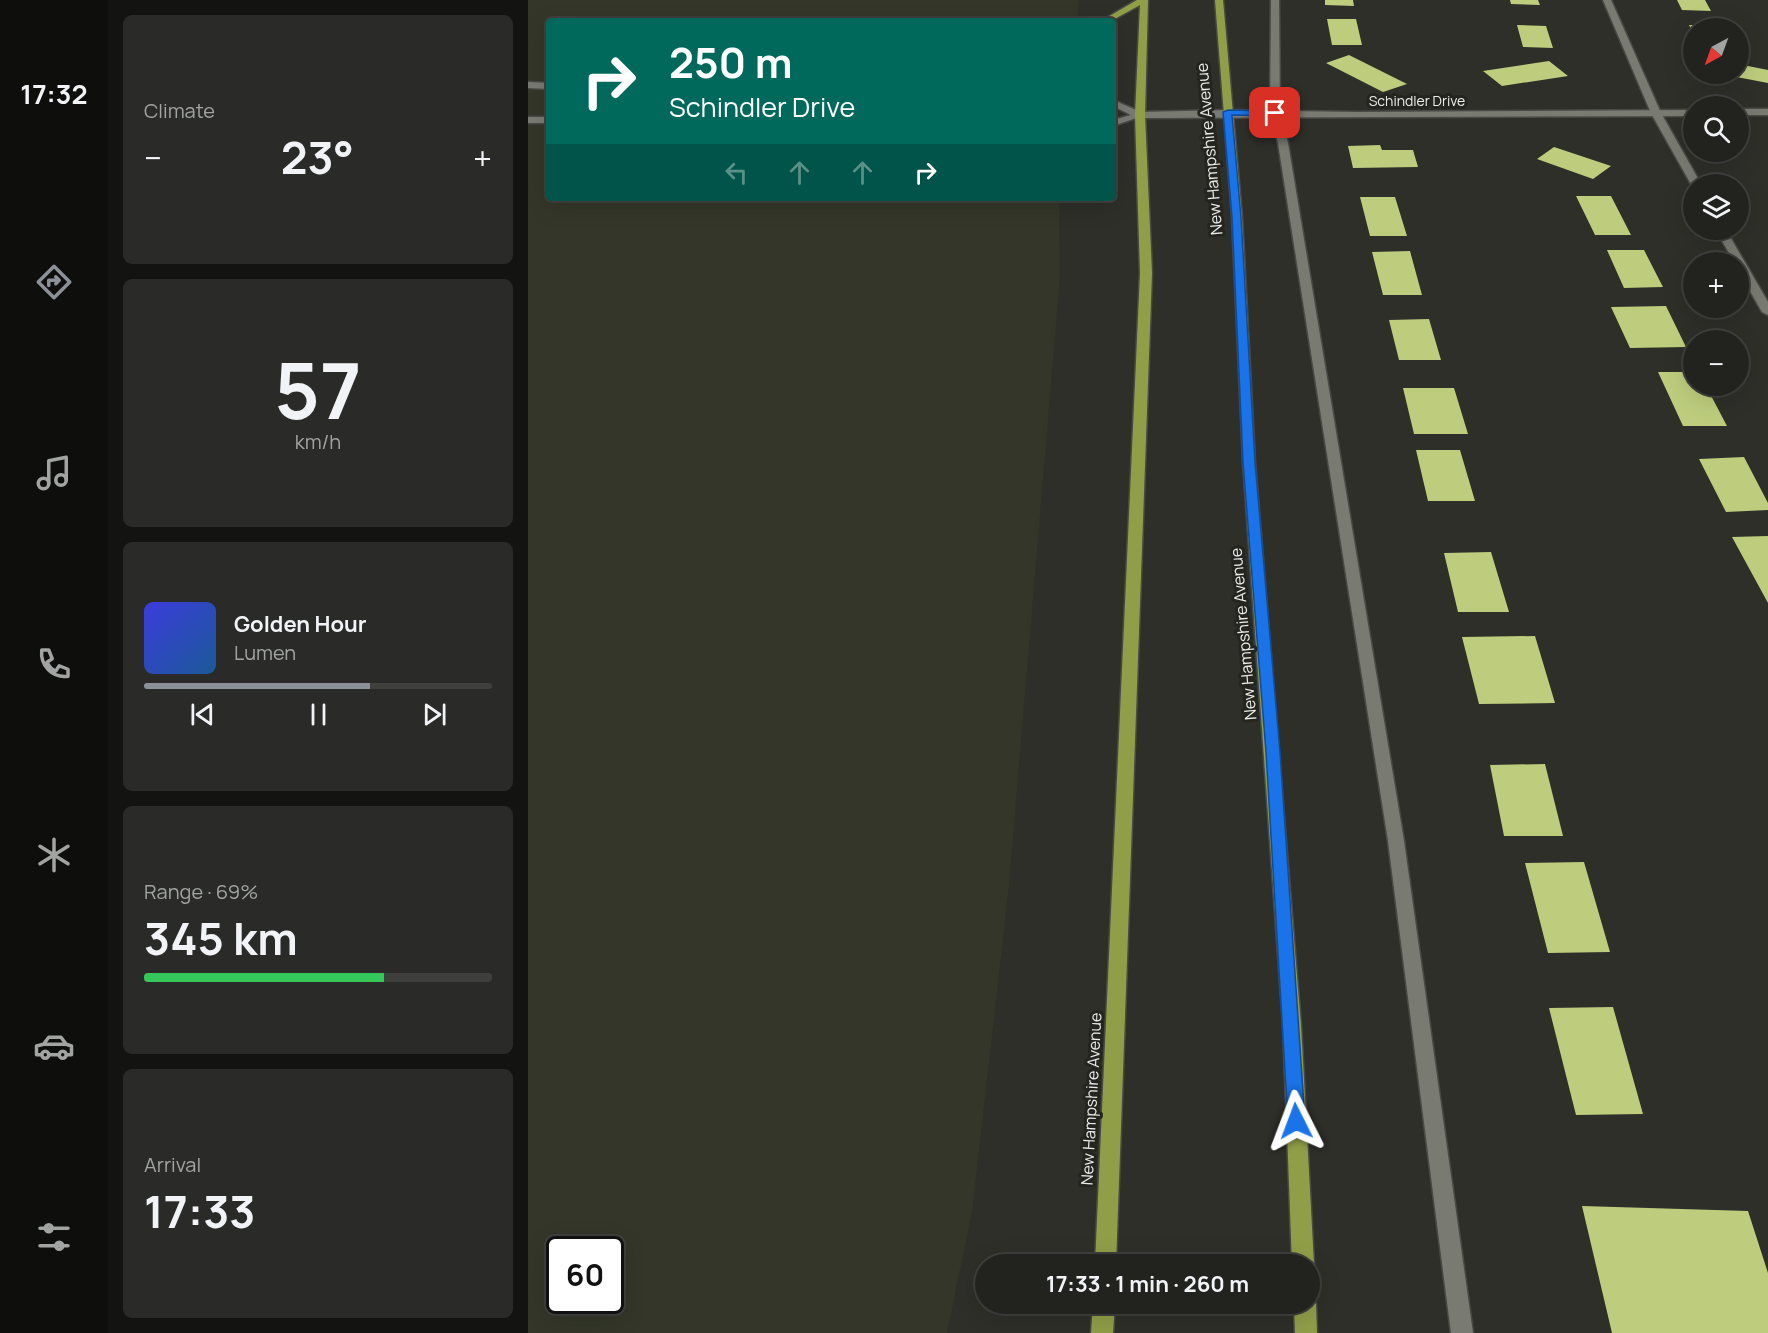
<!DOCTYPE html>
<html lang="en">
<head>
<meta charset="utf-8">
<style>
  body { margin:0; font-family:Manrope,sans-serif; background:#2a2b28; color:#f1f3f6; height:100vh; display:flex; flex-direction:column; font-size:22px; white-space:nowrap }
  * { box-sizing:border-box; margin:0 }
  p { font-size:20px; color:#a2a4a4 }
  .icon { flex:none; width:33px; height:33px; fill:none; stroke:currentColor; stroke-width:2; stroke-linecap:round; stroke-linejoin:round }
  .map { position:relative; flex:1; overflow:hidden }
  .side { display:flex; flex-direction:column; gap:15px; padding:15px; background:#131311; width:420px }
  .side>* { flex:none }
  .guide { position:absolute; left:18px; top:18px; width:570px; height:183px; border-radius:6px; box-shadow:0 6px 24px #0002,0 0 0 2px #3f403d; background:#00695c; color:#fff; overflow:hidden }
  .needle { width:39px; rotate:221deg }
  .fabs { position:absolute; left:1155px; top:18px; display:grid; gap:12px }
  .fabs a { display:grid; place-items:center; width:66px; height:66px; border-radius:50%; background:#22231f; box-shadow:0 6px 24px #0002,0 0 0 2px #3f403d; font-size:30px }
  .speed { position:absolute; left:18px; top:1236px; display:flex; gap:12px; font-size:30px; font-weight:700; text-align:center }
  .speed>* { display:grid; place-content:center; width:78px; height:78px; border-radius:50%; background:#22231f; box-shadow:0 6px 24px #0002,0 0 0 2px #3f403d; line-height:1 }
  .speed .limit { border:3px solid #111; border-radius:9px; background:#fff; color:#111 }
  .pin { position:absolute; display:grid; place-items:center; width:51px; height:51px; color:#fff; margin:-26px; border-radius:12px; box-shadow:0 3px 9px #0006 }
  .me { position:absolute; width:66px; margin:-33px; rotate:357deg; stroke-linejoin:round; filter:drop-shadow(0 0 4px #0008) }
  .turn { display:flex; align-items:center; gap:21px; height:126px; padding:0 24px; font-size:27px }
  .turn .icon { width:78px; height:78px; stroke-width:2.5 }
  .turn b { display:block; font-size:42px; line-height:51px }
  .lanes { display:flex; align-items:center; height:57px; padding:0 24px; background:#0003; justify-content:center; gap:30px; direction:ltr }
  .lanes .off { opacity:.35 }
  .big { font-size:45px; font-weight:700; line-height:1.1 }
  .side .card { flex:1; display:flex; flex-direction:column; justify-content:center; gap:9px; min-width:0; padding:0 21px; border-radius:9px; background:#2a2b28 }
  .side .dial { align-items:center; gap:0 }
  .dial b { font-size:78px; line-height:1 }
  .song { display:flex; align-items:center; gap:18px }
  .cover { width:72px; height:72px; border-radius:9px; background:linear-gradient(135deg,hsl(240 70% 55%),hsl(210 70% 35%)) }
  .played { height:6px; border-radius:3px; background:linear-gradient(90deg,#8c9099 65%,#3f403d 65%) }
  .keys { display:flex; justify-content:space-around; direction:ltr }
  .heat { display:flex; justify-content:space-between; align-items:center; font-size:33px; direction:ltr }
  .charge { height:9px; border-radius:4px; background:linear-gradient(90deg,#34c759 69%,#3f403d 0) }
  .trip { position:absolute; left:447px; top:1254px; width:345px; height:60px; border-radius:30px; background:#22231f; box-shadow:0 6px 24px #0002,0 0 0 2px #3f403d; font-weight:700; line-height:60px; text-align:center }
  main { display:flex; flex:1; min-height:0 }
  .tab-bar { display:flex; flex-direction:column; width:108px; justify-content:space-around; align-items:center; background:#0e0e0c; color:#a2a4a4 }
  .tab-bar .icon { width:42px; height:42px }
  .tab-bar .selected { color:#8c9099 }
  .tab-bar b { font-size:27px; color:#f1f3f6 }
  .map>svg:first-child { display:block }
  .built { fill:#333629; fill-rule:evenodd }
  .building { fill:#bdcd7d }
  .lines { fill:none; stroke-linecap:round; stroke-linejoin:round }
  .service-casing { stroke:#494a45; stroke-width:3 }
  .minor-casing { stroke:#494a45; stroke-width:3 }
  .tertiary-casing { stroke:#494a45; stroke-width:3 }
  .primary-casing { stroke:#494a45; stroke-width:3 }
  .service { fill:#797b73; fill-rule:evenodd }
  .minor { fill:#797b73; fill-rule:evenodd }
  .tertiary { fill:#797b73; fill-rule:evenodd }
  .primary { fill:#909e48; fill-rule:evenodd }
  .route { fill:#1a73e8; stroke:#114b97; stroke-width:1.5 }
  .labels { text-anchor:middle; stroke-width:6; stroke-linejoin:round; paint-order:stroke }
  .far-street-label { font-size:14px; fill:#ebece8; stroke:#24251f }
  .street-label { font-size:16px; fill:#ebece8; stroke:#24251f }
</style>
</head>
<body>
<main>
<nav class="tab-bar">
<b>17:32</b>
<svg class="icon selected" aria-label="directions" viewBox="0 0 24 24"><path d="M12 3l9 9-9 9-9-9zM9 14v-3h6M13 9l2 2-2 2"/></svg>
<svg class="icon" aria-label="music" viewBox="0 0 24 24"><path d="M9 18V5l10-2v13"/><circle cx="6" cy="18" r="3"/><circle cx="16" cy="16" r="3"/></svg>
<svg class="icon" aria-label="phone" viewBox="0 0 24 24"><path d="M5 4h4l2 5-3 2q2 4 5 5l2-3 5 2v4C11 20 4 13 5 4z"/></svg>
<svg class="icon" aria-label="climate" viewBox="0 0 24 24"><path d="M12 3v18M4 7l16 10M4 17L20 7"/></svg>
<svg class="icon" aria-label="car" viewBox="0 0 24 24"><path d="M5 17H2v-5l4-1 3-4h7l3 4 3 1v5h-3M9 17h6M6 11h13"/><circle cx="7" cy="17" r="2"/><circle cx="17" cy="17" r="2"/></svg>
<svg class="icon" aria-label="filters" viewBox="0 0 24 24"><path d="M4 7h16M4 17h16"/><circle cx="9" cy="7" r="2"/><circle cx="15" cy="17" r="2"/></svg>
</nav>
<section class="side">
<div class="card"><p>Climate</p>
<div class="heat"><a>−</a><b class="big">23°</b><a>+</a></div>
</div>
<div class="card dial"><b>57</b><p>km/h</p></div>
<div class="card">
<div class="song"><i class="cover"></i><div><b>Golden Hour</b><p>Lumen</p></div></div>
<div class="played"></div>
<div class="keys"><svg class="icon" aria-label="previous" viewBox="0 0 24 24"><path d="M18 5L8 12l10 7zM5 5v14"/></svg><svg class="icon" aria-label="pause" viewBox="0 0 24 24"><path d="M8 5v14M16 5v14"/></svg><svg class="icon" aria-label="next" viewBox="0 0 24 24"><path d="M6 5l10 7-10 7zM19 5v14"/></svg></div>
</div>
<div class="card"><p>Range · 69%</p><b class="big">345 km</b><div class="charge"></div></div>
<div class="card"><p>Arrival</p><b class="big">17:33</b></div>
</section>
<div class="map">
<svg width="1240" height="1333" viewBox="0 0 1240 1333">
  <rect width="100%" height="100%" fill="#2e2f29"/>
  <path class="built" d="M 0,0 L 551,0 L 549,21 L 21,21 L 21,198 L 531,198 L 532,275 L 481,885 L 444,1212 L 419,1333 L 0,1333 ZM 32,1250 L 82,1250 L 82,1300 L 32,1300 Z"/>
  <path class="building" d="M 797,0 L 825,0 L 826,6 L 797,5 Z
    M 982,0 L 1010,0 L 1012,5 L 983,4 Z
    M 1149,0 L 1177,0 L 1183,11 L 1154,10 Z
    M 799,19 L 828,19 L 834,45 L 804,45 Z
    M 989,25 L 1018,26 L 1025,48 L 995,47 Z
    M 1161,25 L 1191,26 L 1192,28 L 1166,28 L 1166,35 Z
    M 821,55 L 879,84 L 855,92 L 798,63 Z
    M 1021,61 L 1040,76 L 974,86 L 955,71 Z
    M 1210,64 L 1240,70 L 1240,83 L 1198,75 L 1210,74 Z
    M 852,145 L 854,150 L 885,150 L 890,167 L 825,168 L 820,146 Z
    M 1026,147 L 1083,166 L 1065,179 L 1009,159 Z
    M 1048,196 L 1083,196 L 1103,235 L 1067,235 Z
    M 832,197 L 867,197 L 879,236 L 842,236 Z
    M 1079,250 L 1116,250 L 1135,287 L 1096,288 Z
    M 882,251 L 894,295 L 855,295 L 844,252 Z
    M 1138,306 L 1158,347 L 1102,348 L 1083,307 Z
    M 901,319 L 913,360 L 871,360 L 861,320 Z
    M 1130,372 L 1166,372 L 1166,386 L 1178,386 L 1199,426 L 1155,426 Z
    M 875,388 L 926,388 L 940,434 L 886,434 Z
    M 888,450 L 932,450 L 947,501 L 900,501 Z
    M 1216,457 L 1240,503 L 1240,510 L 1198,512 L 1171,459 Z
    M 1240,536 L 1240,603 L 1204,537 Z
    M 963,552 L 981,612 L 930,612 L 916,553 Z
    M 1007,636 L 1027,703 L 951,704 L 934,637 Z
    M 1017,764 L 1035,836 L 976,836 L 962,765 Z
    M 1056,862 L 1082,952 L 1020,953 L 997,863 Z
    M 1085,1007 L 1115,1114 L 1048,1115 L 1021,1008 Z
    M 1054,1206 L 1220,1211 L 1240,1273 L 1240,1333 L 1084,1333 Z"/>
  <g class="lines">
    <g class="service-casing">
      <path id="service" d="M 743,0 L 751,0 L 752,113 L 760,143 L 876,841 L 945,1333 L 923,1333 L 860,841 L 750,143 L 742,113 Z"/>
    </g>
    <g class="minor-casing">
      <path id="minor" d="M 1075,0 L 1083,0 L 1133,113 L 1173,184 L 1164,186 L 1123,113 Z
        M 0,82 L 21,83 L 21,89 L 0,88 Z
        M 585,100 L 615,113 L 617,115 L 585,126 L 585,120 L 603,115 L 585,106 Z
        M 0,117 L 21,117 L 21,123 L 0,123 Z
        M 1188,230 L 1198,230 L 1240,302 L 1240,315 L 1234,312 L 1210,270 L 1210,262 L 1206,262 Z"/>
    </g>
    <g class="tertiary-casing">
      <path id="tertiary" d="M 1210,109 L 1240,109 L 1240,115 L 1210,115 Z
        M 700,110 L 829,112 L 1166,110 L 1166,116 L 612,118 L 607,115 L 612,112 Z"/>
    </g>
    <g class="primary-casing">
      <path id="primary" d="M 609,0 L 620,0 L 617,115 L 624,273 L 588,1264 L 567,1264 L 612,273 L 607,115 L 612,5 L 583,21 L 573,21 Z
        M 687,0 L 695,0 L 714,217 L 727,462 L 773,1025 L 786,1264 L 782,1272 L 782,1264 L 764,1264 L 755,1025 L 715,462 L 704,217 Z
        M 782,1295 L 788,1304 L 789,1333 L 767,1333 L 766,1304 L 782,1304 Z
        M 565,1304 L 587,1304 L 585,1333 L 563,1333 Z"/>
    </g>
    <use href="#service" class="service"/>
    <use href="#minor" class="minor"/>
    <use href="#tertiary" class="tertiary"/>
    <use href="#primary" class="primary"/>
  </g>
  <path class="route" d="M 700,110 L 747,111 L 752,113 L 747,116 L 704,115 L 713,217 L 727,462 L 752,752 L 777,1121 L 775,1127 L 768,1129 L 762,1127 L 760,1121 L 738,752 L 715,462 L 704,217 L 695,112 Z"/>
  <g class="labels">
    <g class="far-street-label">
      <text x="889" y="106">Schindler Drive</text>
    </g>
    <g class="street-label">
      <text transform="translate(681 149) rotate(-95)" y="6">New Hampshire Avenue</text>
      <text transform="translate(715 634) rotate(-95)" y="6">New Hampshire Avenue</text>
      <text transform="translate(563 1099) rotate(-87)" y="6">New Hampshire Avenue</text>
    </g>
  </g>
</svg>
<div class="fabs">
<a><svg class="needle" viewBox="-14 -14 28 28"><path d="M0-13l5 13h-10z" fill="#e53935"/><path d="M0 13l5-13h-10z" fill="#a2a4a4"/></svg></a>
<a><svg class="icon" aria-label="search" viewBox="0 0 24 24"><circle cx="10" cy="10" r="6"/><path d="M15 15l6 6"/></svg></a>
<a><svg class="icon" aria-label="layers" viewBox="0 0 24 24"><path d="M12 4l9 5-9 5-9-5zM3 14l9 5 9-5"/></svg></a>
<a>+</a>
<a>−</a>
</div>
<div class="speed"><div class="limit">60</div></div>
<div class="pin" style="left:747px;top:113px;background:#d93025"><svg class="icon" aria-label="arrive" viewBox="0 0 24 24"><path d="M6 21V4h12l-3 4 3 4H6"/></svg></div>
<svg class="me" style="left:768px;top:1121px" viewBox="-20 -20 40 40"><path d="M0-17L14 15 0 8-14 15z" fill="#1a73e8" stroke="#fff" stroke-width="4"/></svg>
<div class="trip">17:33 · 1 min · 260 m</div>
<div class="guide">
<div class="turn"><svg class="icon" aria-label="right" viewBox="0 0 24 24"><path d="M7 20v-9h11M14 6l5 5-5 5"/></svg><div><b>250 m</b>Schindler Drive</div></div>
<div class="lanes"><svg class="icon off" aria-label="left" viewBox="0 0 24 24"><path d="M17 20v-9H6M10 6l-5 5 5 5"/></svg><svg class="icon off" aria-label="ahead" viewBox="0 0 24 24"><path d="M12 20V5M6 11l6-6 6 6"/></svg><svg class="icon off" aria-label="ahead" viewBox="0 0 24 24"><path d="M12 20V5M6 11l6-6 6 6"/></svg><svg class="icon" aria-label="right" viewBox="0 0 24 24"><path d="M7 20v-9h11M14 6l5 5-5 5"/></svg></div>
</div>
</div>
</main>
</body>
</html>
